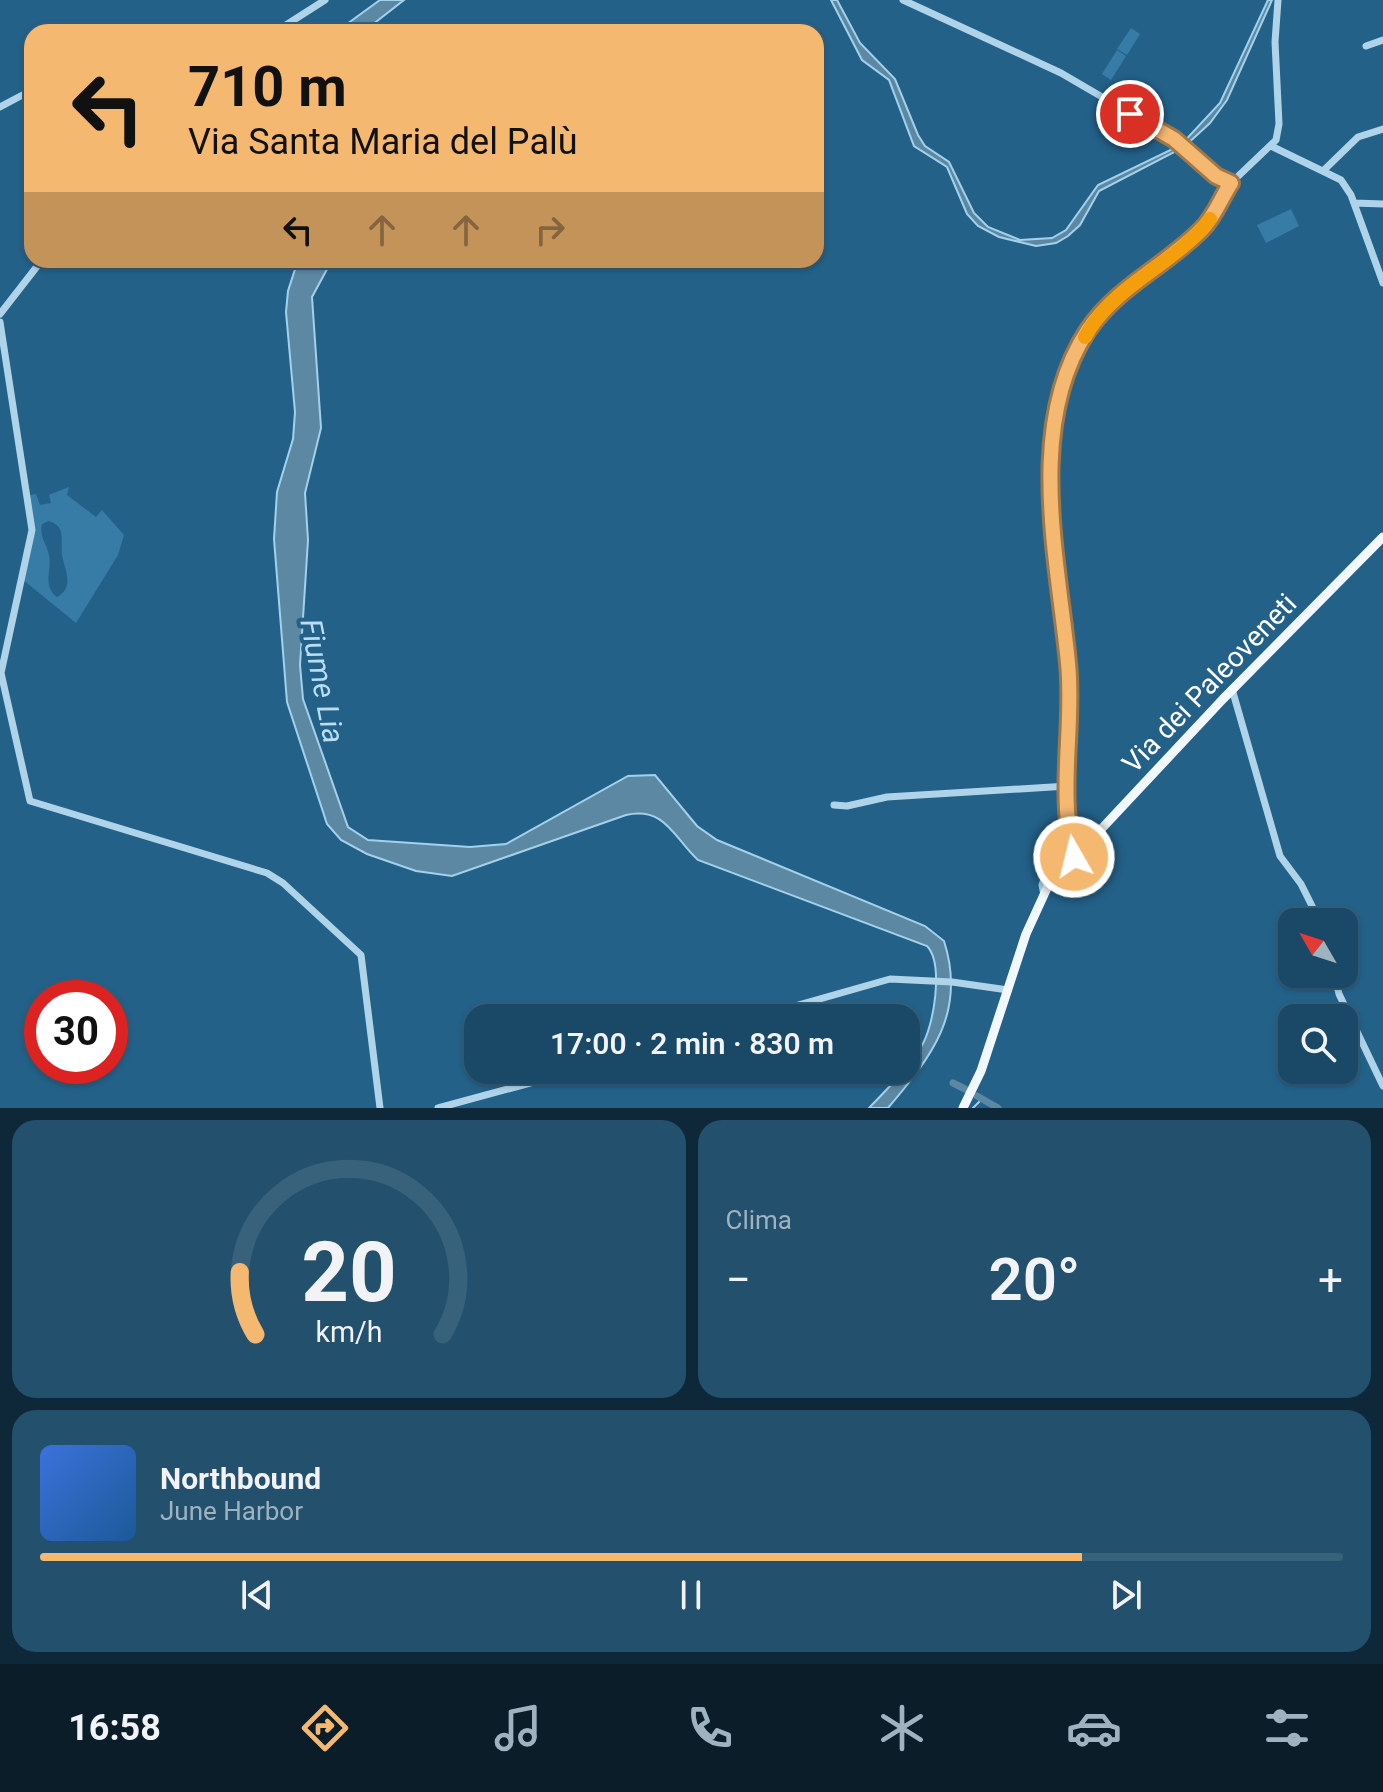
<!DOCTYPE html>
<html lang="it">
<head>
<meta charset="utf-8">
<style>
  body { margin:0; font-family:Roboto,sans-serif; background:#23506d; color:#f1f3f6; height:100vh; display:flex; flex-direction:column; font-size:30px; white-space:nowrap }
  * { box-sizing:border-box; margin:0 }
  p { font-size:26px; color:#9fb2c0 }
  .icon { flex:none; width:44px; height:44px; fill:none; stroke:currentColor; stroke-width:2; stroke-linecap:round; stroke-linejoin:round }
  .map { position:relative; height:1108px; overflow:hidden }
  .details { display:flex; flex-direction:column; gap:12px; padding:12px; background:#0e2839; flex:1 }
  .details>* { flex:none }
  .banner { position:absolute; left:24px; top:24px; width:800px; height:244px; border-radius:24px; box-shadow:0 2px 6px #0004,0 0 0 2px #38617b; background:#f5b871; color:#111; overflow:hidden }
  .needle { width:52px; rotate:309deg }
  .tools { position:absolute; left:1278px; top:908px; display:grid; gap:16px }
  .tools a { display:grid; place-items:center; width:80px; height:80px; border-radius:16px; background:#1a4967; box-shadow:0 2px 6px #0004,0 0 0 2px #38617b; font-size:40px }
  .speed { position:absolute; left:24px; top:980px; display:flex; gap:16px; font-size:40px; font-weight:700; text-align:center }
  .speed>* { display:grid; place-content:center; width:104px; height:104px; border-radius:50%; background:#1a4967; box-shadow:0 2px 6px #0004,0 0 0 2px #38617b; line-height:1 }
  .speed .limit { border:12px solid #d22; background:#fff; color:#111 }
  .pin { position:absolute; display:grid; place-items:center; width:68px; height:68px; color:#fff; margin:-34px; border:4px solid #fff; border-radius:50%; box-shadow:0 2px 8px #0007 }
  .me { position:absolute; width:88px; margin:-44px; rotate:352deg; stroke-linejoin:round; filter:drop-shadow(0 0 6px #0008) }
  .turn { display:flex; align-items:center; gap:28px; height:168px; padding:0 32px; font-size:36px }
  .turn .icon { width:104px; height:104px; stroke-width:2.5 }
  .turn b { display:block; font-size:56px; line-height:68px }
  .lanes { display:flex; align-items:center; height:76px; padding:0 32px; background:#0003; justify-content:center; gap:40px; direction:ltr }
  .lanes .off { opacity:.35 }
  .big { font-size:60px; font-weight:600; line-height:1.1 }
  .details .tile { flex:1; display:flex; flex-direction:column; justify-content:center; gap:12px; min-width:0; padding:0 28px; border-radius:24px; background:#23506d }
  .details .dial { align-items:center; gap:0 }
  .dial svg { height:208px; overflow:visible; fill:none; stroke:#38617b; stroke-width:7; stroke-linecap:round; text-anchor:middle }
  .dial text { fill:#f1f3f6; stroke:none }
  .song { display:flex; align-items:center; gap:24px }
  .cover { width:96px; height:96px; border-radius:12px; background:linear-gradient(135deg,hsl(220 70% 55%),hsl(210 70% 35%)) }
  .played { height:8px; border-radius:4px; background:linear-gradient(90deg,#f5b871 80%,#38617b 80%) }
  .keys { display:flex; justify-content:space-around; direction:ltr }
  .heat { display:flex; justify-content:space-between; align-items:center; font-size:44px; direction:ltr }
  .details .tiles { flex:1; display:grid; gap:12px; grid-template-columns:1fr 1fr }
  .tile:last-child { grid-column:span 2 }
  .trip { position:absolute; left:464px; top:1004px; width:456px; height:80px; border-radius:24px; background:#1a4967; box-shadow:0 2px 6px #0004,0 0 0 2px #38617b; font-weight:600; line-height:80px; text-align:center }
  .menu { display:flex; height:128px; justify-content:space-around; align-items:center; background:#0a1d29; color:#9fb2c0 }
  .menu .icon { width:56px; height:56px }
  .menu .active { color:#f5b871 }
  .menu b { font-size:36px; color:#f1f3f6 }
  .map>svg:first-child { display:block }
  .green { fill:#377ca6; fill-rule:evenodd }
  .water { fill:#5c88a3; stroke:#a3d1eb; stroke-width:2 }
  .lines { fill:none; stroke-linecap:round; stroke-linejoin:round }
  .stream { stroke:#a3d1eb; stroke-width:2 }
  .canal { stroke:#5c88a3; stroke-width:7 }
  .minor { stroke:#afd4ea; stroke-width:7 }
  .major { stroke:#f2f9fe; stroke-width:9 }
  .route-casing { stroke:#9f7849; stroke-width:20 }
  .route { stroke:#f5b871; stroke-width:14 }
  .slow { stroke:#f59e0b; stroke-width:14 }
  .labels { text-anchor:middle; stroke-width:8; stroke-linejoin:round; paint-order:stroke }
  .street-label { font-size:28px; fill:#fff; stroke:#236189 }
  .water-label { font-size:30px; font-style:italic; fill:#baddf1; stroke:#236189 }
</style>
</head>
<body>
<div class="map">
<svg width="1383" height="1108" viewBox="0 0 1383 1108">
  <rect width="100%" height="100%" fill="#236189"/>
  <path class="green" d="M 1131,28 L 1140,34 L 1127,55 L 1117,49 Z
    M 1117,50 L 1126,56 L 1111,80 L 1102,74 Z
    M 1291,209 L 1299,226 L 1266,243 L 1257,225 Z
    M 69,487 L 67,495 L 96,517 L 102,510 L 124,535 L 118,555 L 76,623 L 22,579 L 30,538 L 25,496 L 36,494 L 40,505 L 51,503 L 49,495 ZM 49,521 C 67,527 60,540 62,555 C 65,571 75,587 57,597 C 42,586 52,570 49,555 C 46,542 39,537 42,524 Z"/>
  <path class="water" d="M 380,0 L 404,0 L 363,32 L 336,32 Z
    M 831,0 L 837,0 L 860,43 L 895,79 L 918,135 L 925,146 L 949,162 L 974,213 L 988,227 L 1020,240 L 1052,238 L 1066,230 L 1098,185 L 1181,145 L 1220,103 L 1268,0 L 1272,0 L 1227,100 L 1210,123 L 1184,147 L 1099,191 L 1080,225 L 1068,236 L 1056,243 L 1036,246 L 999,237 L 978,226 L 967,214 L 947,167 L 914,146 L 889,80 L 862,60 Z
    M 298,260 L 332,260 L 312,297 L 321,428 L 305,493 L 308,540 L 300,665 L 303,699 L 348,827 L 368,840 L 470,847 L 506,844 L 628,776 L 655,775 L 697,826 L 717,840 L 925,926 L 944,941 C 967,1013 931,1057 888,1108 L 869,1108 C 888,1088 907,1070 921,1047 C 934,1027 944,964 927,946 L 698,860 C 674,838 665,806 626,815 L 452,876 L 416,871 L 367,854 L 341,840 L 327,824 L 287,702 L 274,539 L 277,492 L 293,439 L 295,412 L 286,312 L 288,291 Z"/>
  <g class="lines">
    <path class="stream" d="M 973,1108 L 980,1101 L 987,1100"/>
    <path class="canal" d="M 953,1083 L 965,1089
      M 977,1096 L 998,1108"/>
    <path class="minor" d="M 903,0 L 1061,73 L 1174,139 L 1216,176 L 1231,183
      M 275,32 L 325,0
      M 1366,46 L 1383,40
      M 0,107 L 32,90
      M 1271,146 L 1341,180 L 1351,195 L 1383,283
      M 1324,170 L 1358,137 L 1383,129
      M 1354,203 L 1383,204
      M 0,314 L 42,260
      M 0,322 L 32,530 L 1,673 L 30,801 L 267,873 L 283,883 L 361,955 L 380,1108
      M 1232,689 L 1280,856 L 1301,884 L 1320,922
      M 834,805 L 847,806 L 887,797 L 1068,786
      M 1072,823 L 1081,831 L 1099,829
      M 1059,841 L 1065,854 L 1074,857 L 1067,815
      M 1044,895 L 1042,885 L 1066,816 L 1069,769 L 1068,666 L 1050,531 L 1049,494 L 1062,398 L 1077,352 L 1105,310 L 1202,229 L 1231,183 L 1276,140 L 1279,124 L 1275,42 L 1278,0
      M 1334,974 L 1339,994 L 1383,1086
      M 753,1018 L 890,979 L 952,982 L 1008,990
      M 438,1108 L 545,1079 L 607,1070"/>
    <path class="major" d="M 963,1108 L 981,1071 L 1026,934 L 1048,886 L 1223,699 L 1383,537"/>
  </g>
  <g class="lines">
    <g class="route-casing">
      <path id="route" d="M 1074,857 C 1074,841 1067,825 1067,809 C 1064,761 1073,712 1068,663 C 1058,559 1025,425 1088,330 C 1118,286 1166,266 1202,229 C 1215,216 1221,198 1231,183 L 1216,176 L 1174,139 L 1130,114"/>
    </g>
    <use href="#route" class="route"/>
    <path class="slow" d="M 1085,337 C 1113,284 1175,265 1210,219"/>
  </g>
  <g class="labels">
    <g class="street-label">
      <text transform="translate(1209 683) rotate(-46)" y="10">Via dei Paleoveneti</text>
    </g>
    <g class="water-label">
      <text transform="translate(322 681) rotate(79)" y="10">Fiume Lia</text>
    </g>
  </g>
</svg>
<div class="tools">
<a><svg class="needle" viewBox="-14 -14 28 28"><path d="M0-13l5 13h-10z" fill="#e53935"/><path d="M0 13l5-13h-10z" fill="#9fb2c0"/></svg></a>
<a><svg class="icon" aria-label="search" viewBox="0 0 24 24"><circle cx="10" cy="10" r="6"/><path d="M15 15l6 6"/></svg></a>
</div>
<div class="speed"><div class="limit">30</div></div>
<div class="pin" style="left:1130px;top:114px;background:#d93025"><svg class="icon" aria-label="arrive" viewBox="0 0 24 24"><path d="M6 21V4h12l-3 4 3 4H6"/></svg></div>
<svg class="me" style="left:1074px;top:857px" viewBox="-20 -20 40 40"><circle r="17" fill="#f5b871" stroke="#fff" stroke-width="3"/><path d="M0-11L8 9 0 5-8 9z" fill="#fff"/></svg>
<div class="trip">17:00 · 2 min · 830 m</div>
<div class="banner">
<div class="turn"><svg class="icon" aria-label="left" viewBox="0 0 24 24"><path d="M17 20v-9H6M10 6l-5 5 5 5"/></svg><div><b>710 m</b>Via Santa Maria del Palù</div></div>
<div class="lanes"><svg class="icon" aria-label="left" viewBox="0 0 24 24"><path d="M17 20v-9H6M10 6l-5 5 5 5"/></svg><svg class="icon off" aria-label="ahead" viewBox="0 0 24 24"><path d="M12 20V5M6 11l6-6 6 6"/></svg><svg class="icon off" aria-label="ahead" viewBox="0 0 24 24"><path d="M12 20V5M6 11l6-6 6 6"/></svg><svg class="icon off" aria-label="right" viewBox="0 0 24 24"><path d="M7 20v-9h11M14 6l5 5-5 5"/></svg></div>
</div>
</div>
<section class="details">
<div class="tiles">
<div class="tile dial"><svg viewBox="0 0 100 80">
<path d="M14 69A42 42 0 1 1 86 69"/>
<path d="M14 69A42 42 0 0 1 8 45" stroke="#f5b871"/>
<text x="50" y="56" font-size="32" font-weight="700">20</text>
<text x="50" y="72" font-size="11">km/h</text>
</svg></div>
<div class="tile"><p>Clima</p>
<div class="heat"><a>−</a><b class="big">20°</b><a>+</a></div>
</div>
<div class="tile">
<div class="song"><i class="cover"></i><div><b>Northbound</b><p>June Harbor</p></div></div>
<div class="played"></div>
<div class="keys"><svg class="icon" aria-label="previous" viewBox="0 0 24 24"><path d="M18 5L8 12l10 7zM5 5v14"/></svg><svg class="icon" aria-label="pause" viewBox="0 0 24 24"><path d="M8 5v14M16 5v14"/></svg><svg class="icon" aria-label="next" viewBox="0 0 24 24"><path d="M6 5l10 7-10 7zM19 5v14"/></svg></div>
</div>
</div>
</section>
<nav class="menu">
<b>16:58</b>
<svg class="icon active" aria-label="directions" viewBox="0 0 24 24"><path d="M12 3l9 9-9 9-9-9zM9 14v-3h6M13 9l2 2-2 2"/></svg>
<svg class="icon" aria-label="music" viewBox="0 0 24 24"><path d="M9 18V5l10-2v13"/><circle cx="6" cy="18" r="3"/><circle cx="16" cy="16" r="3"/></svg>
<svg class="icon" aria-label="phone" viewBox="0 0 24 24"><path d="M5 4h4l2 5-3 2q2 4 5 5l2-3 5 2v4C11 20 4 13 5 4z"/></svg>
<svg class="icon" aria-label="climate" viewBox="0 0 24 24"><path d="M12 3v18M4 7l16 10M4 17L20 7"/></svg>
<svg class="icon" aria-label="car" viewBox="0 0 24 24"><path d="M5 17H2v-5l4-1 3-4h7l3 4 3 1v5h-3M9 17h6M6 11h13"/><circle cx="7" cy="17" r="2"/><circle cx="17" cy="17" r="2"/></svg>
<svg class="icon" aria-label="filters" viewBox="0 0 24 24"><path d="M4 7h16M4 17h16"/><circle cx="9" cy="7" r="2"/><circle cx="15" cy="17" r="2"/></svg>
</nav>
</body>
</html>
